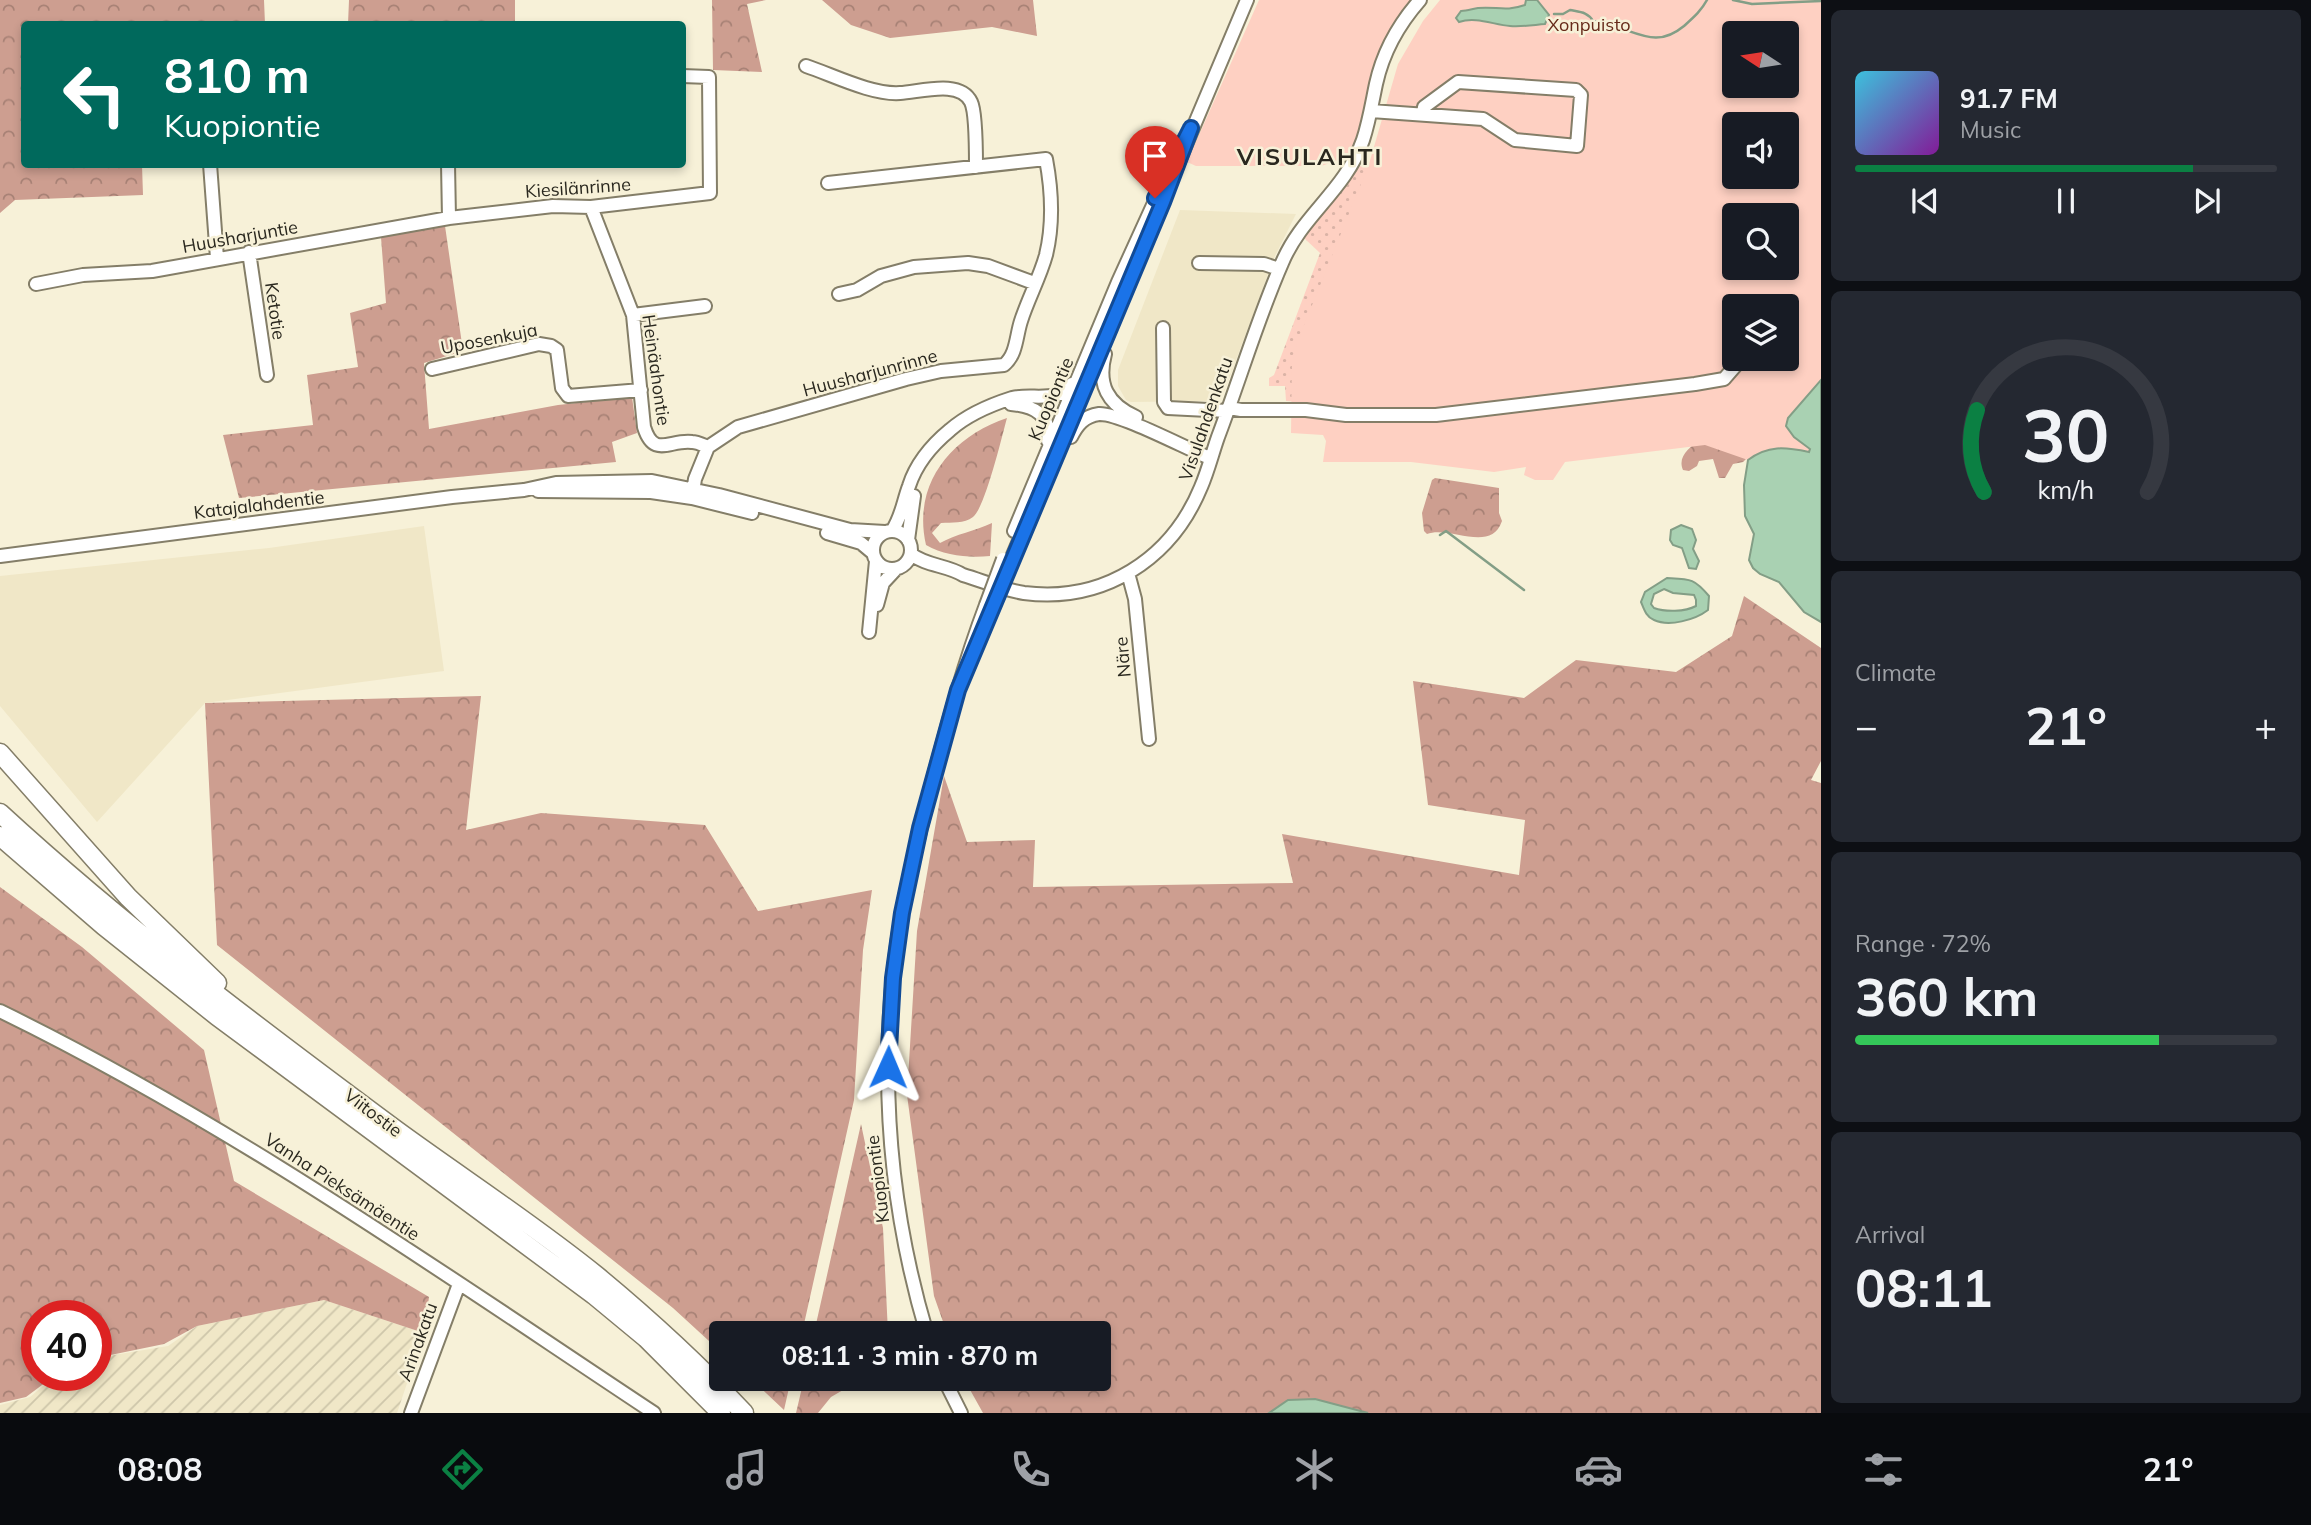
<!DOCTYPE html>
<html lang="en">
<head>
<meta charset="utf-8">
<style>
  body { margin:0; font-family:Mulish,sans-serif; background:#242831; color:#f1f3f6; height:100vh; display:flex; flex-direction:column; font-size:26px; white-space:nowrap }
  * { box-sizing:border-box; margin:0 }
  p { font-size:23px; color:#9ea1a6 }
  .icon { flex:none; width:38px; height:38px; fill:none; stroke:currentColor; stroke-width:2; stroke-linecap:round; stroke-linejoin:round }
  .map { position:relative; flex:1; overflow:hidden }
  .sheet { display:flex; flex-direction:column; gap:10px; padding:10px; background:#0d0f14; width:490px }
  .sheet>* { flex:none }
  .top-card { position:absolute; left:21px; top:21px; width:665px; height:147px; border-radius:7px; box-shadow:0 4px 10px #0003; background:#00695c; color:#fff; overflow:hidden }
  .needle { width:46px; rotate:282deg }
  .tools { position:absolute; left:1722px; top:21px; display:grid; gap:14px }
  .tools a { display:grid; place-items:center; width:77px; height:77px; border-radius:7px; background:#171b24; box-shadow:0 4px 10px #0003; font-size:35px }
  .speed { position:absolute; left:21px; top:1300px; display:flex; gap:14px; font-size:35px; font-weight:700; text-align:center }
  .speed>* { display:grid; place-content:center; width:91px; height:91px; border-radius:50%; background:#171b24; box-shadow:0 4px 10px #0003; line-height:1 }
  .speed .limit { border:10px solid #d22; background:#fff; color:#111 }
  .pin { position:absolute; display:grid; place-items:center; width:60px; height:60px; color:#fff; margin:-72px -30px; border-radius:50% 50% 50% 0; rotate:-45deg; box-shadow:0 0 7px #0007 }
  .pin .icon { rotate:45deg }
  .me { position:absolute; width:77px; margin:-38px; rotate:1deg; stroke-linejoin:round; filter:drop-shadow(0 0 5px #0008) }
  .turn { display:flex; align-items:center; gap:24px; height:147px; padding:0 28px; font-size:32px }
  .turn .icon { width:91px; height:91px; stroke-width:2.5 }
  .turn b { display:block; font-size:49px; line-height:60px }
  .big { font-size:52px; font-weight:700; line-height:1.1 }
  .sheet .card { flex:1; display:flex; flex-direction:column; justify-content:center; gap:10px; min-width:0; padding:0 24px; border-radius:10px; background:#242831 }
  .sheet .dial { align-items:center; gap:0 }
  .dial svg { height:182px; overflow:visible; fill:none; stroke:#363941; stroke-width:7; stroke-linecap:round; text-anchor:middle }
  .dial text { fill:#f1f3f6; stroke:none }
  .song { display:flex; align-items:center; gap:21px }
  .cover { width:84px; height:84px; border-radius:10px; background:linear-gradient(135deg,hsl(190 70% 55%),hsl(290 70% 35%)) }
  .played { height:7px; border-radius:4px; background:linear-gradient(90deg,#0b8043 80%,#363941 80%) }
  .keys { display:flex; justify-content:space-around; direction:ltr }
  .heat { display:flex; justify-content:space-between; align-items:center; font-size:38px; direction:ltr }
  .charge { height:10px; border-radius:5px; background:linear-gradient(90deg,#34c759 72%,#363941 0) }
  .trip { position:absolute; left:709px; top:1321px; width:402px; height:70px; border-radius:7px; background:#171b24; box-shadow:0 4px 10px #0003; font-weight:700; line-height:70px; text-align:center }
  .dock { display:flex; height:112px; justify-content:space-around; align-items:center; background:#090b0e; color:#9ea1a6 }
  .dock .icon { width:49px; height:49px }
  .dock .on { color:#0b8043 }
  .dock b { font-size:32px; color:#f1f3f6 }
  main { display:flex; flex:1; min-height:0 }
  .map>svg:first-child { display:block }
  .built { fill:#f0e7c7 }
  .industrial { fill:url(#industrial-furrows) }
  .grass { fill:url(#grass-dots) }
  .forest { fill:url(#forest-crowns) }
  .park { fill:#fed0c2; fill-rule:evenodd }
  .water { fill:#a9d1b2; stroke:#839e86; stroke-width:2; fill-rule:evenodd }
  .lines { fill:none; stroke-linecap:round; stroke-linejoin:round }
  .stream { stroke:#839e86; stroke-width:2.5 }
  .minor-casing { stroke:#847e68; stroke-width:16 }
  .highway-casing { stroke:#847e68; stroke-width:21 }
  .minor { stroke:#fff; stroke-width:12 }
  .highway { stroke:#fff; stroke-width:18 }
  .minor-bridge-casing { stroke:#847e68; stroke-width:16; stroke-linecap:butt }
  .minor-bridge { stroke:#fff; stroke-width:12 }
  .route-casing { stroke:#114b97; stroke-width:18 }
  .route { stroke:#1a73e8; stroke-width:12 }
  .labels { text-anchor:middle; stroke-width:5; stroke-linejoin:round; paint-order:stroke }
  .park-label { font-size:18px; fill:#672b1a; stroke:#f7f1d8 }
  .street-label { font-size:18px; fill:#2a281f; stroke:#f7f1d8 }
  .district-label { font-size:24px; font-weight:bold; letter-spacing:2px; fill:#2a281f; stroke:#f7f1d8 }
</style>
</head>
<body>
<main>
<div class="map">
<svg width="1821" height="1413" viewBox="0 0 1821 1413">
  <defs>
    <pattern id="industrial-furrows" width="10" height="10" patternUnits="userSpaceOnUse" patternTransform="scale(1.75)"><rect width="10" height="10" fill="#f0e7c7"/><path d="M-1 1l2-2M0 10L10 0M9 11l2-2" fill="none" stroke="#cec6aa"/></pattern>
    <pattern id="grass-dots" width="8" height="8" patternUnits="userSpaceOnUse" patternTransform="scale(1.75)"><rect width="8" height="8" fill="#fed0c2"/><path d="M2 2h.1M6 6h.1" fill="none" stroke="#dab3a6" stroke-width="1.8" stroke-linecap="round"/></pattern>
    <pattern id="forest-crowns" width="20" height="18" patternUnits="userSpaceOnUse" patternTransform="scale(1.75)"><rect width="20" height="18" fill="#cd9e90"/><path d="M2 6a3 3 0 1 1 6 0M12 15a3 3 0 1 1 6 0" fill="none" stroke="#a78175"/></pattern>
  </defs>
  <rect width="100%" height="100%" fill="#f7f1d8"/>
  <path class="built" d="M 1180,210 L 1296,214 L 1275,256 L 1223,395 L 1214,401 L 1131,402 L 1126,400 L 1118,386 L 1118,370 Z
    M 424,526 L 444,671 L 205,703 L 97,822 L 0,706 L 0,576 L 269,548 Z"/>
  <path class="industrial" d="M 324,1300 L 424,1333 L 397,1413 L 0,1413 L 0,1405 L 30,1397 L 55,1376 L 96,1376 L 96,1358 L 168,1346 L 197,1326 Z"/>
  <path class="grass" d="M 1359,166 L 1382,168 L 1303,402 L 1286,401 L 1285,386 L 1269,386 L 1269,378 L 1274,375 L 1320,253 L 1303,237 L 1344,186 L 1355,168 Z"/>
  <path class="forest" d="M 0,0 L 264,0 L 265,24 L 24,24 L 24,164 L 142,165 L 143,195 L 15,200 L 0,213 Z
    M 349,0 L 515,0 L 515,24 L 348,24 Z
    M 712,0 L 766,0 L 747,4 L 762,72 L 713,70 Z
    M 822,0 L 1033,0 L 1037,36 L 992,27 L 890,38 L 851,25 Z
    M 443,212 L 463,351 L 424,363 L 429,429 L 558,405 L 632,397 L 637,433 L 612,442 L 616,462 L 239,498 L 223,435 L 313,425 L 307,375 L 358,367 L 350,313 L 386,303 L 380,224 Z
    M 1007,418 C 1002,436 985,508 973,517 C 964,524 952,522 941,523 L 932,533 L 940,543 C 956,534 975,531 992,523 L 990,556 C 969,558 945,556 926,545 C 912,484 951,437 1007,418 Z
    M 1700,439 L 1752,453 L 1743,462 L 1733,464 L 1725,478 L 1719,478 L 1713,459 L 1699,461 L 1697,466 L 1689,471 L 1683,470 C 1677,456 1690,448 1700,439 Z
    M 1435,478 L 1499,488 L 1499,513 L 1502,521 C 1491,554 1449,525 1427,534 L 1424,531 L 1422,513 L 1432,480 Z
    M 1744,596 L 1821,648 L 1821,761 L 1811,780 L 1821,783 L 1821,1413 L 1368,1413 L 1315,1399 L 1288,1400 L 1269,1413 L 983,1413 L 964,1379 L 1099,1379 L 1099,1334 L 947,1333 L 934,1296 L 907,1095 L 917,931 L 944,776 L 967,842 L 1035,840 L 1033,887 L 1293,883 L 1282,834 L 1519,875 L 1525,820 L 1428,805 L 1413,681 L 1524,698 L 1576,660 L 1676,672 L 1732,636 Z
    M 481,696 L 466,830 L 541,813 L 705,825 L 758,911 L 872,890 L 863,950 L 854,1100 L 802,1333 L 721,1334 L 721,1352 L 673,1308 L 217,945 L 205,703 Z
    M 0,887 L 82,947 L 204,1050 L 234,1181 L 429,1297 L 424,1333 L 324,1300 L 197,1326 L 164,1344 L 96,1358 L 96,1316 L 37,1316 L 37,1376 L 54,1376 L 26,1397 L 0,1403 Z
    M 861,1124 L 883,1228 L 888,1333 L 814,1333 Z
    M 751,1379 L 791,1379 L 784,1410 Z
    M 804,1379 L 862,1379 L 831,1397 L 818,1413 L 796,1413 Z"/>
  <path class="park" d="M 1259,0 L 1410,0 L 1383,43 L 1356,138 L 1348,157 L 1321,166 L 1196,166 L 1187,162 Z
    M 1440,0 L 1821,0 L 1821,380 L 1788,417 L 1786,426 L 1794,437 L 1810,450 L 1808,452 C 1785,446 1768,446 1748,460 L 1705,445 L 1565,462 L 1553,480 L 1535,480 L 1524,475 L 1526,467 L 1494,472 L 1411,462 L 1323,462 L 1326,441 L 1323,435 L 1291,433 L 1292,362 L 1298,340 L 1369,164 L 1398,64 L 1423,21 ZM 1734,33 L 1787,33 L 1787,86 L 1734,86 ZM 1734,124 L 1787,124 L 1787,177 L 1734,177 ZM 1734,215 L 1787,215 L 1787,268 L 1734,268 ZM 1734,306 L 1787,306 L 1787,359 L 1734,359 Z"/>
  <path class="water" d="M 1526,0 L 1537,0 L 1549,15 L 1545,24 C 1533,25 1522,27 1510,26 C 1494,25 1476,16 1459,22 L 1456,18 L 1461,11 C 1467,11 1472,9 1478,8 C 1496,6 1505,12 1525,5 Z
    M 1821,380 L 1821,622 L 1804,612 L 1779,582 L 1760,574 L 1753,568 L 1749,560 L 1754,534 L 1745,516 L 1744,485 L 1748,460 C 1768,445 1785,447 1809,452 L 1810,449 L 1794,437 L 1786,426 L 1788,418 Z
    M 1681,525 L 1692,529 L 1696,540 L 1693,549 L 1699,561 L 1696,569 L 1689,568 L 1682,548 L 1673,545 L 1670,540 L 1671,530 Z
    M 1667,578 C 1690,579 1694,578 1709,596 L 1708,610 C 1695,620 1669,627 1654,620 C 1646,617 1644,609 1641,602 L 1645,592 ZM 1664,589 L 1673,593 L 1694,595 L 1696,600 L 1696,606 C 1685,612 1665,612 1654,608 L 1651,604 L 1654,594 Z
    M 1315,1399 L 1368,1413 L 1269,1413 L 1288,1400 Z"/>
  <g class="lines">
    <path class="stream" d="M 1733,0 L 1752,4 L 1821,1
      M 1554,14 L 1563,14 L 1570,10 C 1580,12 1588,12 1593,21 L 1604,22 L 1612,25
      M 1620,28 C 1646,37 1661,45 1684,26 C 1694,17 1701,11 1707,0
      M 1440,535 L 1446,531 L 1524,590"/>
    <g class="minor-casing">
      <path id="minor" d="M 806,66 C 833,75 872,95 900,93 C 920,92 960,79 971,102 C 976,112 976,154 976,167
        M 1371,111 L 1483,119 L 1515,140 L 1577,146 L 1581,95 L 1576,90 L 1458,82 L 1424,107 L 1423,114
        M 210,164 L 217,258
        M 448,164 L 449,218
        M 591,207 L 633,315 L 644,427 C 654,459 670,439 692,442 C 697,442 703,445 708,447
        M 249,252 L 267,375
        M 1199,263 L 1264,264 L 1279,269
        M 36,284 L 83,275 L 152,271 L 449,218 L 553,206 L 591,207 L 710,193 L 709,77 L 682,76
        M 839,294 L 857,290 L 881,276 L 914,267 L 968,263 L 988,266 L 1034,283
        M 633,315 L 705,306
        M 1163,328 L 1164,402 L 1168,408 L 1228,411
        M 1105,354 C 1097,384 1107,404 1136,417
        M 432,369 L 539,344 L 551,346 L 557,350 L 562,388 L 568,396 L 641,390
        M 1011,404 C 1035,406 1051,415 1048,441
        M 1229,408 L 1241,410 L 1306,410 L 1346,415 L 1436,415 L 1695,384 L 1724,379 L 1737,364
        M 1071,437 C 1077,425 1084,416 1099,414 C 1120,413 1187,449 1210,458
        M 538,491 L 651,492 L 692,498 L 752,513
        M 692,498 L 695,479 L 708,447 L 738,427 L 906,379 L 941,371 L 1004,365 C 1017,354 1016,336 1021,321 C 1028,299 1040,277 1046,255 C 1054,222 1052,191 1046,159 L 828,183
        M 892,531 C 902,516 903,502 909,486 C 916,464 933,444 950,430 C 967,415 990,405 1012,398 C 1033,393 1058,404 1072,384
        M 1014,531 L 1118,282 L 1164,181
        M873 550a19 19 0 1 1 38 0a19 19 0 1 1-38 0Z
        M 827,533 L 861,543 L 873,553
        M 908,540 L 914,496
        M 911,554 C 926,566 947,565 963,575 C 983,581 1004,590 1024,593 C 1103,603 1171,560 1201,487 C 1208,471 1212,454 1218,437 C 1240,379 1257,320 1282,263 C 1302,215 1345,191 1363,140 C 1369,122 1372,103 1376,84 C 1383,52 1398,25 1420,0
        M 0,556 L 452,497 L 524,490 L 556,483 L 652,481 L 719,495 L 850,530 L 885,532
        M 1010,562 L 1247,0
        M 1128,573 L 1135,599 L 1149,739
        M 877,605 L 883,583 L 896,569
        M 869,632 L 876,561
        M 0,1011 C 230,1123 441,1272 654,1413
        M 927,1334 C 886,1196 877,1055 902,913 C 910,869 921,826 932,783 C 948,723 964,663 986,605
        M 944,1379 L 961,1413
        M 411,1413 L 459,1284"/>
    </g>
    <g class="highway-casing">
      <path id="highway" d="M 0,753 L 128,897 L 217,983
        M 0,813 C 125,928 260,1029 396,1130 C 463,1179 533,1224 597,1276 C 649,1319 698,1364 744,1413
        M 0,836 L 104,926 L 217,1016 L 594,1295 L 646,1338 L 721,1413"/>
    </g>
    <use href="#minor" class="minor"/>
    <use href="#highway" class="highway"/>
    <g class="minor-bridge-casing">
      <path id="minor-bridge" d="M 986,605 L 1003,559"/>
    </g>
    <use href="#minor-bridge" class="minor-bridge"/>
  </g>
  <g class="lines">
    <g class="route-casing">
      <path id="route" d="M 888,1067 L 893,978 L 902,913 L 920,828 L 958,690 L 1163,202 L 1191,128 L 1155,198"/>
    </g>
    <use href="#route" class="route"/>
  </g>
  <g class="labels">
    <g class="park-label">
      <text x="1589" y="31">Xonpuisto</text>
    </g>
    <g class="street-label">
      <text transform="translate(578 188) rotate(-4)" y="6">Kiesilänrinne</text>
      <text transform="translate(240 237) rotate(-10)" y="6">Huusharjuntie</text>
      <text transform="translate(275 311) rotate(82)" y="6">Ketotie</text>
      <text transform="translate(489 339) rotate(-11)" y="6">Uposenkuja</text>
      <text transform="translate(656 370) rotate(82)" y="6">Heinäahontie</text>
      <text transform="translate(870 373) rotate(-15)" y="6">Huusharjunrinne</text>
      <text transform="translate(1051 399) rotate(-67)" y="6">Kuopiontie</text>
      <text transform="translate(1206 419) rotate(-71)" y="6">Visulahdenkatu</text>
      <text transform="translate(259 505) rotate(-7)" y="6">Katajalahdentie</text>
      <text transform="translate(1123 657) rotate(-95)" y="6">Näre</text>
      <text transform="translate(373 1113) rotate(37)" y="6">Viitostie</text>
      <text transform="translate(878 1179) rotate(-97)" y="6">Kuopiontie</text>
      <text transform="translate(342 1187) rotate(33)" y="6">Vanha Pieksämäentie</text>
      <text transform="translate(418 1342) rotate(-70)" y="6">Arinakatu</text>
    </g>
    <g class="district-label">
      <text x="1310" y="165">VISULAHTI</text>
    </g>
  </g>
</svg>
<div class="tools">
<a><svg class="needle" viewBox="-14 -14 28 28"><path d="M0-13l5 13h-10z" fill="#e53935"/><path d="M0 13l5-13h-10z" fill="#9ea1a6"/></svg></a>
<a><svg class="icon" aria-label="sound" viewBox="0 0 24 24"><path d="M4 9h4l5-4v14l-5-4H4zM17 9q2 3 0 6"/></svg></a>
<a><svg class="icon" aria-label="search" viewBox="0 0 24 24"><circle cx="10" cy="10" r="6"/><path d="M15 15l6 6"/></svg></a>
<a><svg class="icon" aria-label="layers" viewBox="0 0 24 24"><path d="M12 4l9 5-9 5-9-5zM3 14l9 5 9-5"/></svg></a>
</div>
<div class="speed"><div class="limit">40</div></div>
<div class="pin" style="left:1155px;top:198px;background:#d93025"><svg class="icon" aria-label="arrive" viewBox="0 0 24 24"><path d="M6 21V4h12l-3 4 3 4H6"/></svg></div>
<svg class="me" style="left:888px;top:1067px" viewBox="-20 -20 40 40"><path d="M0-17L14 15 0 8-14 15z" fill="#1a73e8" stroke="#fff" stroke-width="4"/></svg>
<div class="trip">08:11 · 3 min · 870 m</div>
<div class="top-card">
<div class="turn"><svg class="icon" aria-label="left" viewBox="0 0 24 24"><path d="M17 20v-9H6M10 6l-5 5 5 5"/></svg><div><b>810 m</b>Kuopiontie</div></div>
</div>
</div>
<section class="sheet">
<div class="card">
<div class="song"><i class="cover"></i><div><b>91.7 FM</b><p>Music</p></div></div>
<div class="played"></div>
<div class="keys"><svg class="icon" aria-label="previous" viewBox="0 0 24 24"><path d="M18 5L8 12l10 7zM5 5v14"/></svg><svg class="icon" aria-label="pause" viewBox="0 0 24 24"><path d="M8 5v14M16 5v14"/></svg><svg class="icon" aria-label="next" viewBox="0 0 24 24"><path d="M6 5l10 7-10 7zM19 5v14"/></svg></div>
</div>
<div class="card dial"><svg viewBox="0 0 100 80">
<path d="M14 69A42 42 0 1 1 86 69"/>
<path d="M14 69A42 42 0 0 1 11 33" stroke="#0b8043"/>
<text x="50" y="56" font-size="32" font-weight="700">30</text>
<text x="50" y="72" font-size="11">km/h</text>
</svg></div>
<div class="card"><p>Climate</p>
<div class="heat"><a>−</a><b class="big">21°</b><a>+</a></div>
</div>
<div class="card"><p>Range · 72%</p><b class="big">360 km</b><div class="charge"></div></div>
<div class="card"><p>Arrival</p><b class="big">08:11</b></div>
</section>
</main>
<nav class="dock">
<b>08:08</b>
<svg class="icon on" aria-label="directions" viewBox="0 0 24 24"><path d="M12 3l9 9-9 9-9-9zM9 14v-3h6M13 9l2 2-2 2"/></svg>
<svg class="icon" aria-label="music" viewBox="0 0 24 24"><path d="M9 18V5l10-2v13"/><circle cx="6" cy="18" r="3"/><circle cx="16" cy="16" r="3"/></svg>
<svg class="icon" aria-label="phone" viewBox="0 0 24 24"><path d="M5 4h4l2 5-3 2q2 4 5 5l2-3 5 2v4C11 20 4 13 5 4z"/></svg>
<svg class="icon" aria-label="climate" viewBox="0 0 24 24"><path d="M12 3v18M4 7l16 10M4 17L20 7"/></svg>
<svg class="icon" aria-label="car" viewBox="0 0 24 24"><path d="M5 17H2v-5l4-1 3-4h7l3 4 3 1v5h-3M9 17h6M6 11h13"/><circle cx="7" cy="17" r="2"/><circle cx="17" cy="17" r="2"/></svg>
<svg class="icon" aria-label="filters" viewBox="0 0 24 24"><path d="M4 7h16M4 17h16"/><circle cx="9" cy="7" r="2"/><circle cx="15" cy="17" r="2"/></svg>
<b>21°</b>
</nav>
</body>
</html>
